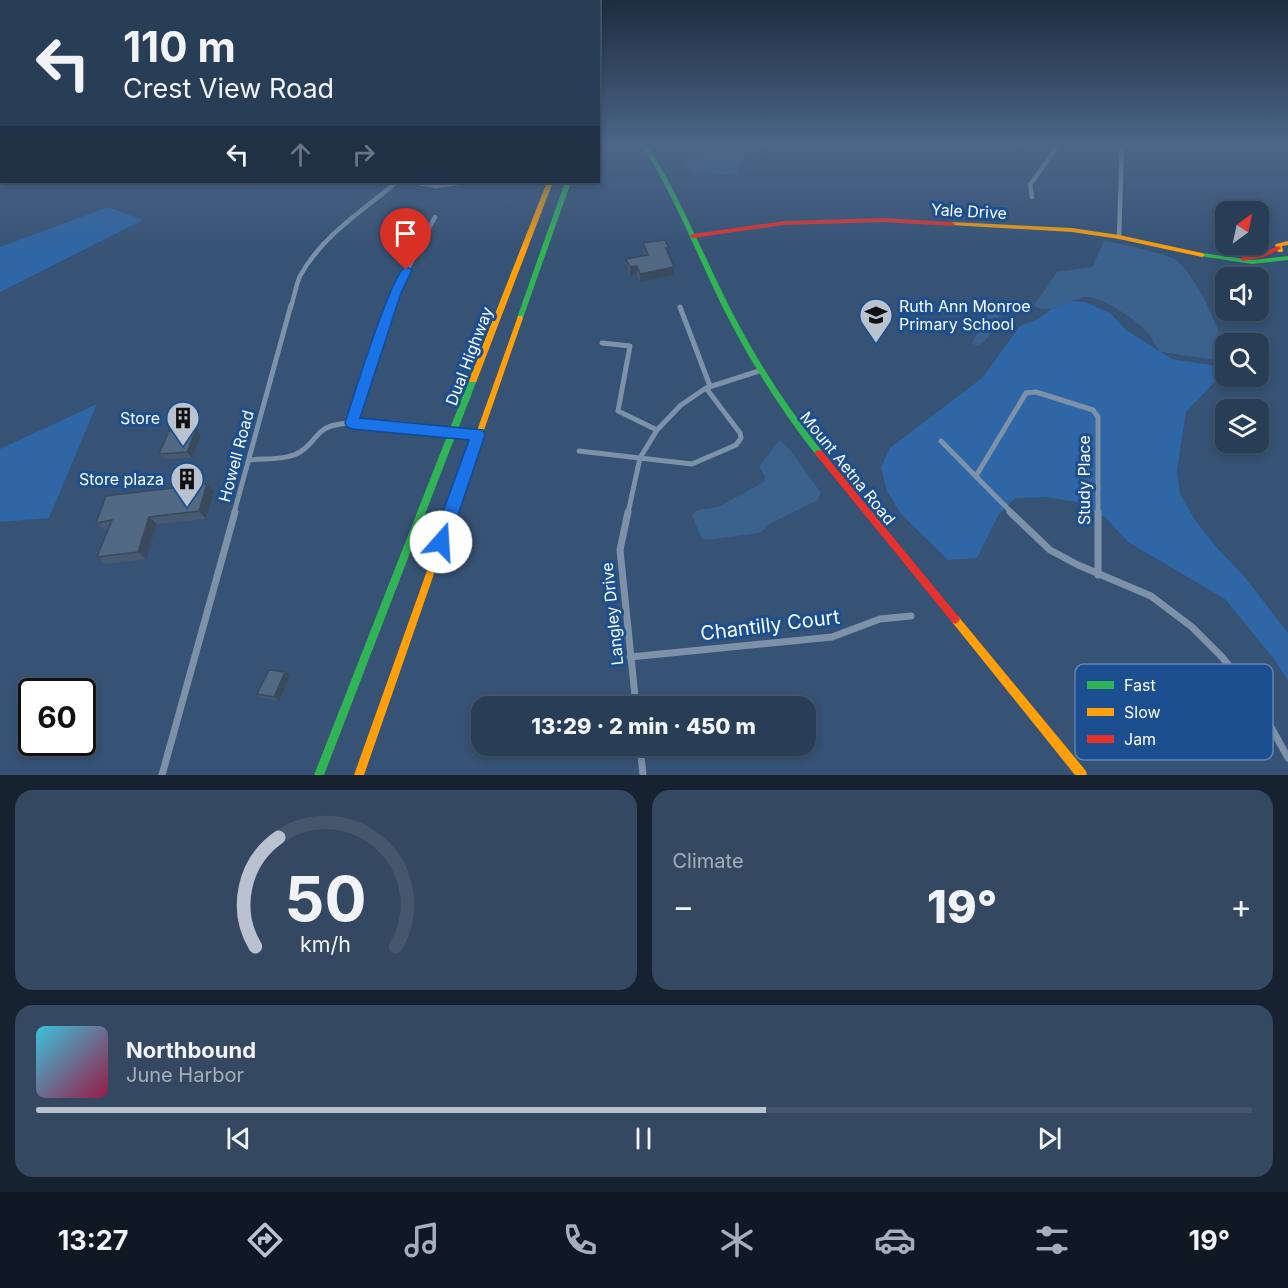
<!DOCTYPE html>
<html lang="en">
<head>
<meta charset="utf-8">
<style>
  body { margin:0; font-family:Inter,sans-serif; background:#344961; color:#f1f3f6; height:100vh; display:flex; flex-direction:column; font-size:22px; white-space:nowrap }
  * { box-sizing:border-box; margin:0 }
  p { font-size:20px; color:#a5aeba }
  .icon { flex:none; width:33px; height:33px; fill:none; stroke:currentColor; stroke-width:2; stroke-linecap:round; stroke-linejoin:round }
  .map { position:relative; height:775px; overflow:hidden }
  .panel { display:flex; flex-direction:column; gap:15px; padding:15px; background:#162230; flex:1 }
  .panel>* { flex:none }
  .hud { position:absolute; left:0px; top:0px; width:600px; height:183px; box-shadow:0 3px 9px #0003,0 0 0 2px #44576d; background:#283e57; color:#f1f3f6; overflow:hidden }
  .needle { width:39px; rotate:33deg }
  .controls { position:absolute; left:1215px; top:201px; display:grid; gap:12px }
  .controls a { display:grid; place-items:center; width:54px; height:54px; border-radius:12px; background:#283e57; box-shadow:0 3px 9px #0003,0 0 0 2px #44576d; font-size:30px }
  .speed { position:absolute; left:18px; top:678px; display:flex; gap:12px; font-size:30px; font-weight:700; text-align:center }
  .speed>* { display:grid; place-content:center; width:78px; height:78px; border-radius:50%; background:#283e57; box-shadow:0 3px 9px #0003,0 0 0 2px #44576d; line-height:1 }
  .speed .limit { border:3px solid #111; border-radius:9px; background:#fff; color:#111 }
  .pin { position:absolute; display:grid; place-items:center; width:51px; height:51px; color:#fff; margin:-62px -26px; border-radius:50% 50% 50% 0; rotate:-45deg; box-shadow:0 0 6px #0007 }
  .pin .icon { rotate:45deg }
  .me { position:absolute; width:66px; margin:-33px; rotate:19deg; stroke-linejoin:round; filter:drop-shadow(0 0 4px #0008) }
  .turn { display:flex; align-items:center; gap:21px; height:126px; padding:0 24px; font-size:27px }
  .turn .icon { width:78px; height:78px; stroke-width:2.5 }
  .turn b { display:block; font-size:42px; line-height:51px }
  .lanes { display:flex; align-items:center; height:57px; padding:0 24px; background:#0003; justify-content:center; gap:30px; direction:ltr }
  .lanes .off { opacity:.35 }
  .big { font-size:45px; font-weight:800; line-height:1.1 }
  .panel .widget { flex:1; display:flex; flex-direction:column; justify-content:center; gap:9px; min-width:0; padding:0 21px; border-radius:18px; background:#344961 }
  .panel .dial { align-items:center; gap:0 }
  .dial svg { height:156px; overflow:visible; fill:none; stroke:#44576d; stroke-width:7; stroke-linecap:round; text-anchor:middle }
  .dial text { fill:#f1f3f6; stroke:none }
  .song { display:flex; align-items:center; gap:18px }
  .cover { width:72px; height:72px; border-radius:9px; background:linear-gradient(135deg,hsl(190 70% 55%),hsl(340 70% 35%)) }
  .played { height:6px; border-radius:3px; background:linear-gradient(90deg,#b9c2ce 60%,#44576d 60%) }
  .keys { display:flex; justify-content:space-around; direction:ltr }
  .heat { display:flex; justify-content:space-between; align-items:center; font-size:33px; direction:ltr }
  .panel .tiles { flex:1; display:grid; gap:15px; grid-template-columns:1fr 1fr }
  .widget:last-child { grid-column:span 2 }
  .trip { position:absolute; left:471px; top:696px; width:345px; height:60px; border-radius:18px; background:#283e57; box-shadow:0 3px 9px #0003,0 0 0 2px #44576d; font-weight:800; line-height:60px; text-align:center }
  .dock { display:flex; height:96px; justify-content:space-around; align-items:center; background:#101923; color:#a5aeba }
  .dock .icon { width:42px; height:42px }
  .dock .selected { color:#b9c2ce }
  .dock b { font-size:27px; color:#f1f3f6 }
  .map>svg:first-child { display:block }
  .green { fill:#2f66a5 }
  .water { fill:#3b618d }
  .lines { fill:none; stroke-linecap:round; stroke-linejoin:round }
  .street-far2 { stroke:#7d92a8; stroke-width:4.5 }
  .street-far1 { stroke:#7d92a8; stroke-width:5 }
  .street { stroke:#7d92a8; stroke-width:7 }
  .fast { fill:#30b455; fill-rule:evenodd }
  .slow { fill:#ff9f0a; fill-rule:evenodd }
  .jam { fill:#e5322d; fill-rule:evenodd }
  .wall { fill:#475a72 }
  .shaded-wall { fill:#394a5c }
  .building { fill:#526984; stroke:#394a5c; stroke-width:1.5 }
  .route { fill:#1a73e8; stroke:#114b97; stroke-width:1.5 }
  .labels { text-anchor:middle; stroke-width:6; stroke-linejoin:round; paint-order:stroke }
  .street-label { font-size:16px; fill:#fff; stroke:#1b4f8f }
  .poi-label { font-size:16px; fill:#fff; stroke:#1b4f8f; text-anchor:end }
  .near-street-label { font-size:20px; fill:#fff; stroke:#1b4f8f }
  .key { fill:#1b4f8f; stroke:#5f84b1; stroke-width:1.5 }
  .key-label { font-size:16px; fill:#fff }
</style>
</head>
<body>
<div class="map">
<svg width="1288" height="775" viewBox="0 0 1288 775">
  <rect width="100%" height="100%" fill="#365274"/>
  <path class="green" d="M 108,207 L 143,220 L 0,292 L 0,247 Z
    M 1062,301 L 1085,302 L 1110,313 L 1126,330 L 1172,359 L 1210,365 L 1225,371 L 1186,412 L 1177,470 L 1180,494 L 1195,520 L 1216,547 L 1244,576 L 1288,633 L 1288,681 L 1274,659 L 1225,599 L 1128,542 L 1106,518 L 1076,502 L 1046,497 L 1015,498 L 999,514 L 977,558 L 948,560 L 901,514 L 887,491 L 881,467 L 890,448 L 982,378 L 1020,326 L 1038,319 Z
    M 97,404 L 49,518 L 0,522 L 0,449 Z"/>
  <path class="water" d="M 740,144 L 755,144 C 743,154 740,162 739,176 L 693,171 L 684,166 L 684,162 L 687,160 Z
    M 1104,241 C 1115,242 1168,254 1176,260 C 1194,272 1226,337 1225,359 L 1222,361 L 1161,352 C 1155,346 1153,340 1148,333 C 1140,322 1103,298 1089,297 C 1073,296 1051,316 1036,307 L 1035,304 L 1057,272 L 1092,267 Z
    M 996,299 L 1004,301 C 1001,316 991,340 977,346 L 972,343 Z
    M 779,440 C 791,446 810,480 821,492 L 818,500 L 769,524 L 760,533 L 706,540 L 701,538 L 692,514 L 698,510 L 718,507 L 764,482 L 765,477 L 759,467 Z"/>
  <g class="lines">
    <path class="street-far2" d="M 413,182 L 436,186 L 465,182
      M 1032,197 L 1030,185 L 1059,144
      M 1119,237 L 1122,144
      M 291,307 C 294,297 296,285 300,276 C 322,236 363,210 397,182
      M 390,307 L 395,293 L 435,217"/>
    <path class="street-far1" d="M 680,307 L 710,386
      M 602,343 L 630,346 L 618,411 L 657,430
      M 352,423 L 391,305
      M 941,441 L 1012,513
      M 579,451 L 692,464 L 736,445 L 741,438 L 740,433 L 706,388
      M 249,460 C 266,458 289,461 303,450 C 313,443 318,430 331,426 C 370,415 437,429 478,435
      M 976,476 L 1026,393 L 1036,392 L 1093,410 L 1098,417 L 1098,513
      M 234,513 L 291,305
      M 628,513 L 640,458 L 657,430 L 681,405 L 706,388 L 759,371"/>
    <path class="street" d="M 628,512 L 620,550 L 636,706
      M 1010,512 L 1050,550 L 1078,565 L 1151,596 L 1192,627 L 1222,657 L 1255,698 L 1288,758
      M 1098,512 L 1098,575
      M 630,657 L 832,637 L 880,619 L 911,616
      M 640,746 L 643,775
      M 162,775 L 235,512"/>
    <path class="fast" d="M 641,144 L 647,144 C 679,195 701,250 728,304 C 754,356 785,405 822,451 L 823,453 L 822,455 L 819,456 L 816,455 C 779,408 748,358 721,304 C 695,250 674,195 641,144 Z
      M 565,182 L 571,182 L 523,318 L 522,320 L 518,320 L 517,318 Z
      M 1202,253 L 1252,260 L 1288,256 L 1288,260 L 1252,264 L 1200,256 L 1200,254 Z
      M 473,377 L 477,380 L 324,775 L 314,775 L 469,380 Z"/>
    <path class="slow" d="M 547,182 L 553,182 L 477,380 L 476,382 L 470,382 L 469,380 Z
      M 952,222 L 1072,228 L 1119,235 L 1202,253 L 1205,255 L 1202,257 L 1119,239 L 1072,232 L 950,225 L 949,224 Z
      M 1288,241 L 1288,245 L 1282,246 L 1283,251 L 1282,252 L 1278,252 L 1275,245 L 1276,244 Z
      M 518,316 L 522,316 L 523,318 L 364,775 L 354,775 Z
      M 955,614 L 958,616 L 1086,771 L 1087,775 L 1075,775 L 952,622 L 950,619 L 952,616 Z"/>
    <path class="jam" d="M 883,218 L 952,222 L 955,224 L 952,226 L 883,222 L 784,225 L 693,238 L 690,236 L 693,234 L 784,221 Z
      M 1278,246 L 1281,248 L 1280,249 L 1264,257 L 1243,261 L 1240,259 L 1243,257 L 1260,254 Z
      M 819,450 L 822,451 L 958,616 L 960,619 L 958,622 L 955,624 L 952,622 L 816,455 L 815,453 L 816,451 Z"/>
  </g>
  <path class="wall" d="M 643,243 L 668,254 L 674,275 L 640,282 L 637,274 L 630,276 L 627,267 L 626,259 L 645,256 L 643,252 Z
    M 192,427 L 194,430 L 196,429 L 201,435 L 192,458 L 165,459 L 159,454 Z
    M 207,484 L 214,491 L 206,519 L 157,524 L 146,559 L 106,564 L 97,557 L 108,529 L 105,530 L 96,523 Z
    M 290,676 L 279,701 L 262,698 L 257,694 Z"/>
  <path class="shaded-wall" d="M 637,266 L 637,274 L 630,276 L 630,267 Z
    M 674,267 L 674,275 L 640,282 L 640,274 Z
    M 192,427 L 195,431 L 196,429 L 201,435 L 192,458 L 187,452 Z
    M 207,484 L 214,491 L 206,519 L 199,511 Z
    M 149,517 L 157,524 L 146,559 L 138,552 Z
    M 285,672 L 290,676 L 279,701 L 274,697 Z"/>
  <path class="building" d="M 665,240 L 669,248 L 666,248 L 674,267 L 640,274 L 637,266 L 630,267 L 626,259 L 648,255 L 643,243 Z
    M 192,427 L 191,430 L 196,429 L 187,452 L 159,454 L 170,429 Z
    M 207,484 L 199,511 L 149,517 L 138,552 L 97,557 L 112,520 L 96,523 L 106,496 Z
    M 269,670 L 285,672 L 274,697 L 257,694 Z"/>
  <linearGradient id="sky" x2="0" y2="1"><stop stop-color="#1e2d40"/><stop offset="0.57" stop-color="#4c6688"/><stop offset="1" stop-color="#4c6688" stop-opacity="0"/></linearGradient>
  <rect width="1288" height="253" fill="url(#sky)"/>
  <path class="route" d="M 406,266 L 412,270 L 401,293 L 360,418 L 483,430 L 485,435 L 449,542 L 446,547 L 441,550 L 435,547 L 432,542 L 469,440 L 352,429 L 347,427 L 345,423 C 352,401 392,271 406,266 Z"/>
  <defs>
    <g id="school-pin" transform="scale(1.725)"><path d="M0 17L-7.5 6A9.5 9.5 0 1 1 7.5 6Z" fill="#b9c2ce" stroke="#1b4f8f"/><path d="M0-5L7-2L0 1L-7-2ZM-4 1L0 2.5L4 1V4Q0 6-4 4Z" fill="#111"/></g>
    <g id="building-pin" transform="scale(1.725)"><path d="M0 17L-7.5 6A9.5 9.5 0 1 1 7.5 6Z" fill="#b9c2ce" stroke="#1b4f8f"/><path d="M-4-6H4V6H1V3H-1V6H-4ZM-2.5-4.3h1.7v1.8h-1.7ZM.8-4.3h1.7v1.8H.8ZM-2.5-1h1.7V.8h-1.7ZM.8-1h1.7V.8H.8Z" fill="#111"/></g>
  </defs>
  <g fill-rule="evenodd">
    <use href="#school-pin" x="876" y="315"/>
    <use href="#building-pin" x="183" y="418"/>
    <use href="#building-pin" x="187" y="479"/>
  </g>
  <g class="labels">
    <g class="street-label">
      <text transform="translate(969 211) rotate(3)" y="6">Yale Drive</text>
      <text transform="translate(469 356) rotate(-69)" y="6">Dual Highway</text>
      <text transform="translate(236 456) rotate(-75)" y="6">Howell Road</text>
      <text transform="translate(848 468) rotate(51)" y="6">Mount Aetna Road</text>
      <text transform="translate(1084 480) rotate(-90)" y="6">Study Place</text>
      <text transform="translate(612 614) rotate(-96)" y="6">Langley Drive</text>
    </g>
    <g class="poi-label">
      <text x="899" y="312" text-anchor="start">Ruth Ann Monroe<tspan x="899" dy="18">Primary School</tspan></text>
      <text x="160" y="424">Store</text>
      <text x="164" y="485">Store plaza</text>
    </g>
    <g class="near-street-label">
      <text transform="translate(770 625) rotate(-7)" y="7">Chantilly Court</text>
    </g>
  </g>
  <rect x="1075" y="664" width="198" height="96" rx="9" class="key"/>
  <rect x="1087" y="681" width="27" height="8" fill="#30b455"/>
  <rect x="1087" y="708" width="27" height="8" fill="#ff9f0a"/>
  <rect x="1087" y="735" width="27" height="8" fill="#e5322d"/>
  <g class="key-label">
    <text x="1124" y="691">Fast</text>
    <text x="1124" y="718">Slow</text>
    <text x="1124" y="745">Jam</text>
  </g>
</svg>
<div class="controls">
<a><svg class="needle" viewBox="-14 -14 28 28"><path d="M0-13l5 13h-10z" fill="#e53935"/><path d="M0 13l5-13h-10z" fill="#a5aeba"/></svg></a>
<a><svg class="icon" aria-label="sound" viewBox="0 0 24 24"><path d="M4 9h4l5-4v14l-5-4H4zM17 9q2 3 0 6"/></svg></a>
<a><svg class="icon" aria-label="search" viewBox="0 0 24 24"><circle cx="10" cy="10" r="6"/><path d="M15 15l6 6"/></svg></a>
<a><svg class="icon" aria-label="layers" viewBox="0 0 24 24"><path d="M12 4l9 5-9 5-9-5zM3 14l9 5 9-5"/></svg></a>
</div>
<div class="speed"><div class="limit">60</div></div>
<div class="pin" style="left:406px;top:270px;background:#d93025"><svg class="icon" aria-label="arrive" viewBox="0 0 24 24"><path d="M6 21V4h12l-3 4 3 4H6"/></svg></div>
<svg class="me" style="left:441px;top:542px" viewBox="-20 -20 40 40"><circle r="19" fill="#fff"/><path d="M0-13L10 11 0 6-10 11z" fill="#1a73e8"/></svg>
<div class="trip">13:29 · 2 min · 450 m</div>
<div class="hud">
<div class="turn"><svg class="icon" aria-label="left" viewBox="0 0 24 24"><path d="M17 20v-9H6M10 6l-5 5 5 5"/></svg><div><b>110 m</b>Crest View Road</div></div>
<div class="lanes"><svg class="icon" aria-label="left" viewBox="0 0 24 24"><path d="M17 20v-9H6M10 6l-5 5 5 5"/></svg><svg class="icon off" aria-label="ahead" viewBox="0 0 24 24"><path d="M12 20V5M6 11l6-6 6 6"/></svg><svg class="icon off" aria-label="right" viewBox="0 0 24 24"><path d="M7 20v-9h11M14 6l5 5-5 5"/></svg></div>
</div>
</div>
<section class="panel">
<div class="tiles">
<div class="widget dial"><svg viewBox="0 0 100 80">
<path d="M14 69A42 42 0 1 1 86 69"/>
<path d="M14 69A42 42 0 0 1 26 13" stroke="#b9c2ce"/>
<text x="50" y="56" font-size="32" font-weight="700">50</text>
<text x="50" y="72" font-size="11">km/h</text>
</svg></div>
<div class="widget"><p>Climate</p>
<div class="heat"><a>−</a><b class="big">19°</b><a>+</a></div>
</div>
<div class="widget">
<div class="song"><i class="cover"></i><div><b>Northbound</b><p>June Harbor</p></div></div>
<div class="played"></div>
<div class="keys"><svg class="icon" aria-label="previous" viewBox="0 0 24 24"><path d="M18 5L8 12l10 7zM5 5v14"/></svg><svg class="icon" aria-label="pause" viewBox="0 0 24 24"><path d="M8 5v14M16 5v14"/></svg><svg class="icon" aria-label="next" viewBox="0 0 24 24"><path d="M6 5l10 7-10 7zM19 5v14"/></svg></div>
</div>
</div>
</section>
<nav class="dock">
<b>13:27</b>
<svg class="icon selected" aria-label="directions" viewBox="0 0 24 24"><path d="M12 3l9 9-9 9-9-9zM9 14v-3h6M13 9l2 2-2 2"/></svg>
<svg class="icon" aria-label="music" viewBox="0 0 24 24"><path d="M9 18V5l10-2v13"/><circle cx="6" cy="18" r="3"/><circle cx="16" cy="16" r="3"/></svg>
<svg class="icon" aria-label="phone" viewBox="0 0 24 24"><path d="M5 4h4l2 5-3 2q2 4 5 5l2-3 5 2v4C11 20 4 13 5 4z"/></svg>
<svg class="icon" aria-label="climate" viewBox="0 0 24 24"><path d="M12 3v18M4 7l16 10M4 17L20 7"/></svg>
<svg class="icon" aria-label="car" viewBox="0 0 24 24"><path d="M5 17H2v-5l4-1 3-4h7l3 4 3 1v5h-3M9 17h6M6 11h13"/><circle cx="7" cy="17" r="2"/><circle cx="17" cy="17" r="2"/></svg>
<svg class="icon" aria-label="filters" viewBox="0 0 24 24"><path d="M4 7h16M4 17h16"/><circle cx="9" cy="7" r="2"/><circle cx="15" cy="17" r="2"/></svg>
<b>19°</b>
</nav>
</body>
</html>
